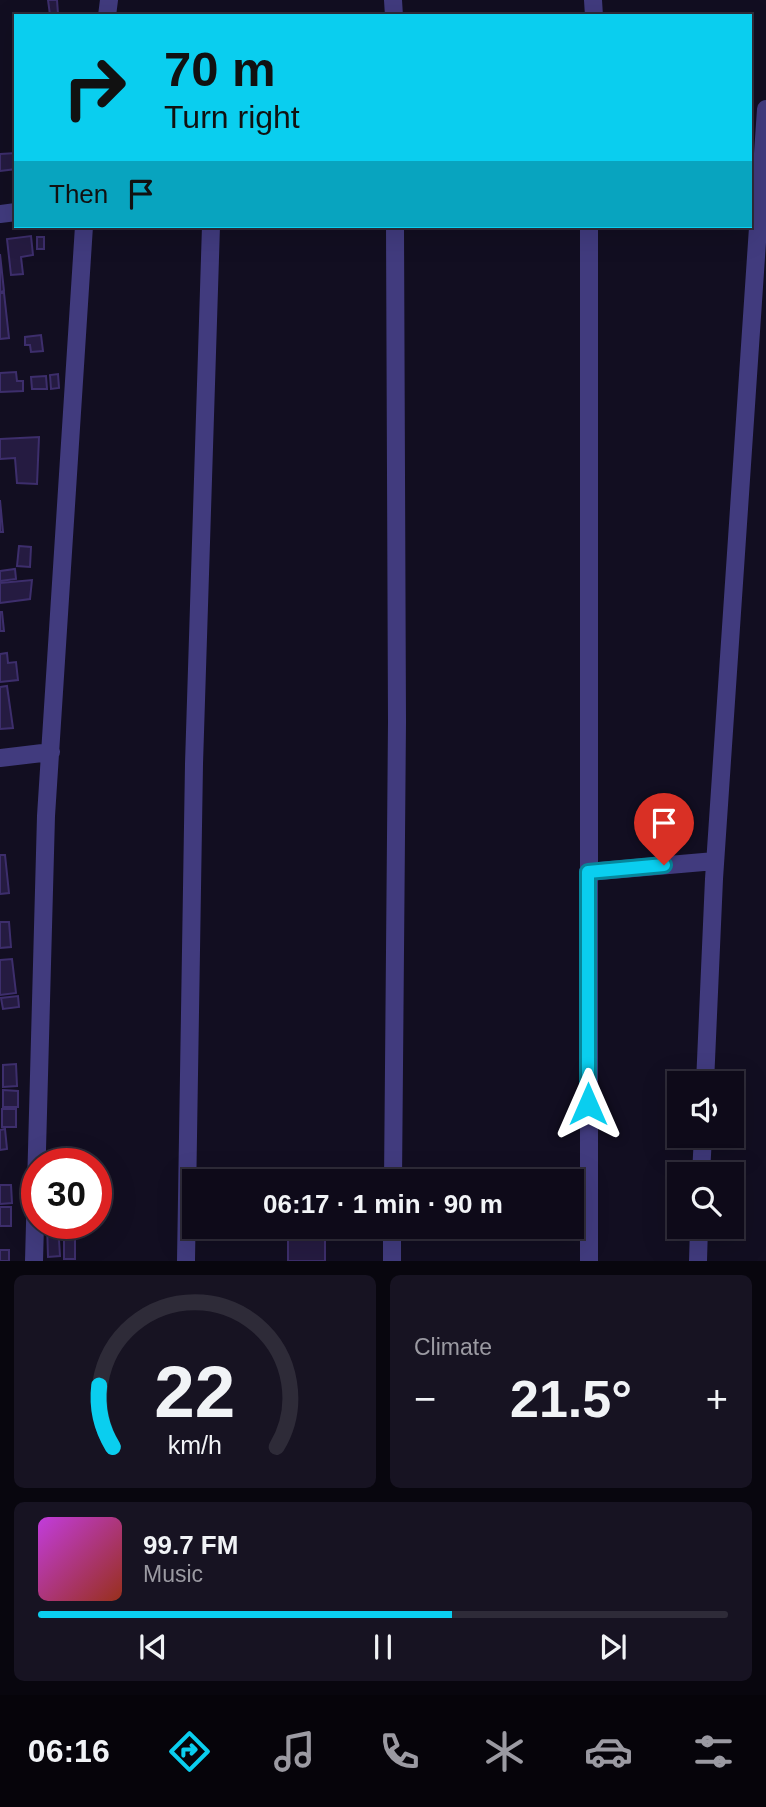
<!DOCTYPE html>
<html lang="en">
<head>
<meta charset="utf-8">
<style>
  body { margin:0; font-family:Arial,sans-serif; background:#171322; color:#f1f3f6; height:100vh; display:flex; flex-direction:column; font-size:26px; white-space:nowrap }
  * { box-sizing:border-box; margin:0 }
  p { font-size:23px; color:#9b9aa2 }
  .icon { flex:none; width:38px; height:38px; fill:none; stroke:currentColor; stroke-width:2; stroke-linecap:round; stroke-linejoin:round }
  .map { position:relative; height:1261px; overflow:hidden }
  .panel { display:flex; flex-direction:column; gap:14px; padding:14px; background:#08060e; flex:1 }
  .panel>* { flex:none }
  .banner { position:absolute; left:14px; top:14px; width:738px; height:214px; border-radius:0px; box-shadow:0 7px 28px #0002,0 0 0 2px #2e2b38; background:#0aceef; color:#111; overflow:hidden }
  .fabs { position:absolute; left:667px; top:1071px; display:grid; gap:14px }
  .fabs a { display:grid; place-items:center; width:77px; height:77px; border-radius:0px; background:#0e0a19; box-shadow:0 7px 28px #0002,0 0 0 2px #2e2b38; font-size:35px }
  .speed { position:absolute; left:21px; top:1148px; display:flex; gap:14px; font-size:35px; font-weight:700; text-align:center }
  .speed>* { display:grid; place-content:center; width:91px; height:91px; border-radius:50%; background:#0e0a19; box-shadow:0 7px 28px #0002,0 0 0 2px #2e2b38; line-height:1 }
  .speed .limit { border:10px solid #d22; background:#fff; color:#111 }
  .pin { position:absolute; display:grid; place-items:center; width:60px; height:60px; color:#fff; margin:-72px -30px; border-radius:50% 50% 50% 0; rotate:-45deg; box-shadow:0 0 7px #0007 }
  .pin .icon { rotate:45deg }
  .me { position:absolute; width:77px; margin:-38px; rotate:0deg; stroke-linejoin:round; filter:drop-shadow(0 0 5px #0008) }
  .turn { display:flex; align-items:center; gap:24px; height:147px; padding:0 35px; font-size:32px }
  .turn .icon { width:91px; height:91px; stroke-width:2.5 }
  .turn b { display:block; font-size:49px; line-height:60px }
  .then { display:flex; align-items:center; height:66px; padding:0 35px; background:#0003; gap:14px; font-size:26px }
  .big { font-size:52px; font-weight:800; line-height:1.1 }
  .panel .widget { flex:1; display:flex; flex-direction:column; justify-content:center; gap:10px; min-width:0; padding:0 24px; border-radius:10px; background:#171322 }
  .panel .dial { align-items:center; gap:0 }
  .dial svg { height:182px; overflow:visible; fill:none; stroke:#2e2b38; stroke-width:7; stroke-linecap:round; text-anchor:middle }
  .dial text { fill:#f1f3f6; stroke:none }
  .song { display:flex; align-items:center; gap:21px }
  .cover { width:84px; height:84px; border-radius:10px; background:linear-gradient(135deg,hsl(290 70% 55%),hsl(10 70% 35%)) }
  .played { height:7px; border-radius:4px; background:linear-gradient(90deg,#0aceef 60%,#2e2b38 60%) }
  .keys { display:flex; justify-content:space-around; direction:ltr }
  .heat { display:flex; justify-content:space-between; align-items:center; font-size:38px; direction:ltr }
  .panel .tiles { flex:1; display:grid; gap:14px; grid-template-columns:1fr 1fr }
  .widget:last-child { grid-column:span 2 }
  .trip { position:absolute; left:182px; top:1169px; width:402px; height:70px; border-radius:0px; background:#0e0a19; box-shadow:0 7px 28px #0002,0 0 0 2px #2e2b38; font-weight:800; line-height:70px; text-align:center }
  .tab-bar { display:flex; height:112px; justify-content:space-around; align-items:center; background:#06040a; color:#9b9aa2 }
  .tab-bar .icon { width:49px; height:49px }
  .tab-bar .active { color:#0aceef }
  .tab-bar b { font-size:32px; color:#f1f3f6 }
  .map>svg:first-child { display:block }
  .building { fill:#251b41; stroke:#3d2e6c; stroke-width:2 }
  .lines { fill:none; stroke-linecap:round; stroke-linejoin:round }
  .street { stroke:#413b7e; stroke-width:18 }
  .route-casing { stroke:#06869b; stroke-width:18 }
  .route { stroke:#0aceef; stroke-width:12 }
</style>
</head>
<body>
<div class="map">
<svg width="766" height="1261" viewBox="0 0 766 1261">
  <rect width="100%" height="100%" fill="#120e21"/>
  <path class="building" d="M 48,0 L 57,0 L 58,14 L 50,15 Z
    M 16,153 L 16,169 L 0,171 L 0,154 Z
    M 31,236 L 33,255 L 21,257 L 23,274 L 11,275 L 7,239 Z
    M 37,237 L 44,237 L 44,249 L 37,249 Z
    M 0,254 L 4,291 L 0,292 Z
    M 0,293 L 4,293 L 9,338 L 0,339 Z
    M 41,335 L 43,351 L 31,352 L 30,345 L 25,345 L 25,337 Z
    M 16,372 L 17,381 L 23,381 L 23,391 L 0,392 L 0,373 Z
    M 58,374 L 59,388 L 51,389 L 50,375 Z
    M 46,376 L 47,389 L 32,389 L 31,377 Z
    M 39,437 L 37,484 L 17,483 L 15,458 L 0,459 L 0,439 Z
    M 0,500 L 3,532 L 0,532 Z
    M 19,546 L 31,547 L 30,567 L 17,566 Z
    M 15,569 L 16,579 L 0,581 L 0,571 Z
    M 32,580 L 30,599 L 0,603 L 0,583 Z
    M 0,612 L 2,612 L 4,631 L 0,631 Z
    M 7,653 L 8,663 L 16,662 L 18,680 L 0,682 L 0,654 Z
    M 7,686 L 13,728 L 0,729 L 0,687 Z
    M 0,855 L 5,855 L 9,893 L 0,894 Z
    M 0,922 L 9,922 L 11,947 L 0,948 Z
    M 12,959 L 16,993 L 0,995 L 0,960 Z
    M 18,996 L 19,1007 L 3,1009 L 1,998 Z
    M 16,1064 L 17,1086 L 3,1087 L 3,1065 Z
    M 3,1090 L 18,1091 L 18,1107 L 3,1107 Z
    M 2,1109 L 16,1109 L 16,1127 L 2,1127 Z
    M 5,1129 L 7,1149 L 0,1150 L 0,1130 Z
    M 0,1185 L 11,1185 L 12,1203 L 0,1204 Z
    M 0,1207 L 11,1207 L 11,1226 L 0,1226 Z
    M 47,1223 L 58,1223 L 60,1256 L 48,1257 Z
    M 64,1223 L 75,1223 L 75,1259 L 64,1259 Z
    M 288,1227 L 325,1227 L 325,1261 L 288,1261 Z
    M 0,1250 L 9,1250 L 9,1261 L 0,1261 Z"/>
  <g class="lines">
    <path class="street" d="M 393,0 L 394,16
      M 593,0 L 594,16
      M 107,16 L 109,0
      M 0,214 L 16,212
      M 0,758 L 51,752
      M 588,872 L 715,861
      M 705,1083 L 714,879 L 766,109
      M 701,1174 L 703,1136
      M 393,1181 L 397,722 L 395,226
      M 34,1261 L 46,816 L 84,226
      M 186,1261 L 194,764 L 211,226
      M 392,1261 L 392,1227
      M 589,1261 L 589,226
      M 698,1261 L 699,1227"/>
  </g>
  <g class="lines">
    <g class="route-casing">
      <path id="route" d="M 588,1104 L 588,872 L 664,865"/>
    </g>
    <use href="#route" class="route"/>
  </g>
</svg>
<div class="fabs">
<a><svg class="icon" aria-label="sound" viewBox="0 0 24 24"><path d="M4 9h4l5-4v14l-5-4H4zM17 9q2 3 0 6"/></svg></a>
<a><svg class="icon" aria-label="search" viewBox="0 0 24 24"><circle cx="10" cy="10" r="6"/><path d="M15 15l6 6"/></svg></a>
</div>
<div class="speed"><div class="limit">30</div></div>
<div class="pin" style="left:664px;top:865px;background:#d93025"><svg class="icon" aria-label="arrive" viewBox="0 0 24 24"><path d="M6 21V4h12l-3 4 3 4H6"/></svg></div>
<svg class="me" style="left:588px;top:1104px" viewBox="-20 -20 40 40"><path d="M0-17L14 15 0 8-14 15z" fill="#0aceef" stroke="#fff" stroke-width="4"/></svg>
<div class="trip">06:17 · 1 min · 90 m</div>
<div class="banner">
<div class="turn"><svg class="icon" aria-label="right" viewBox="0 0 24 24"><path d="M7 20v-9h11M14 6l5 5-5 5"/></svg><div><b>70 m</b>Turn right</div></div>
<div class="then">Then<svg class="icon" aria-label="arrive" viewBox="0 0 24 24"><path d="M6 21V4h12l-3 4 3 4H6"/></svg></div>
</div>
</div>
<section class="panel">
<div class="tiles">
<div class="widget dial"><svg viewBox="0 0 100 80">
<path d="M14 69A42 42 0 1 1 86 69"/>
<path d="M14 69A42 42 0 0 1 8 42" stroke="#0aceef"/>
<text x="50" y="56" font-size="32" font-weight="700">22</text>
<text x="50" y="72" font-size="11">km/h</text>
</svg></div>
<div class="widget"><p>Climate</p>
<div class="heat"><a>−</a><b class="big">21.5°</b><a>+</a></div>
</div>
<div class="widget">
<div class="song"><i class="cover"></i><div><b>99.7 FM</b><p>Music</p></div></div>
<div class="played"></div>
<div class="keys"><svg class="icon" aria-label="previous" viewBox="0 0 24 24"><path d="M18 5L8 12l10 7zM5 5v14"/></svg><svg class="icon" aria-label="pause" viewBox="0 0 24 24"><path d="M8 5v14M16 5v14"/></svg><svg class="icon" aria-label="next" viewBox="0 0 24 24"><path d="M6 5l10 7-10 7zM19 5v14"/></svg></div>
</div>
</div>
</section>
<nav class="tab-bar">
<b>06:16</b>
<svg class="icon active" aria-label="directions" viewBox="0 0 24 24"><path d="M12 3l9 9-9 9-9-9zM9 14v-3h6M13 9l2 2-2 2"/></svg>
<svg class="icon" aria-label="music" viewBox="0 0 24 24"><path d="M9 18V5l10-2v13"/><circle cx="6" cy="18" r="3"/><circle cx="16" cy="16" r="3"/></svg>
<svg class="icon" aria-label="phone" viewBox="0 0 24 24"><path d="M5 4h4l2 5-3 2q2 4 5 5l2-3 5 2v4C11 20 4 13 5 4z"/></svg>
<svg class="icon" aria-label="climate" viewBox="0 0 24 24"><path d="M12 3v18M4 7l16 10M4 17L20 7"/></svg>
<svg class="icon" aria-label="car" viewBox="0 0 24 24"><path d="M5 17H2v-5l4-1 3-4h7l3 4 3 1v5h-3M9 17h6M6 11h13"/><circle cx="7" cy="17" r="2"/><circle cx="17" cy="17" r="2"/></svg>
<svg class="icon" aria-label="filters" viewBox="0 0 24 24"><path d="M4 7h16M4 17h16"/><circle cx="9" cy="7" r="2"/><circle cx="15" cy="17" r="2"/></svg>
</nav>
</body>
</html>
